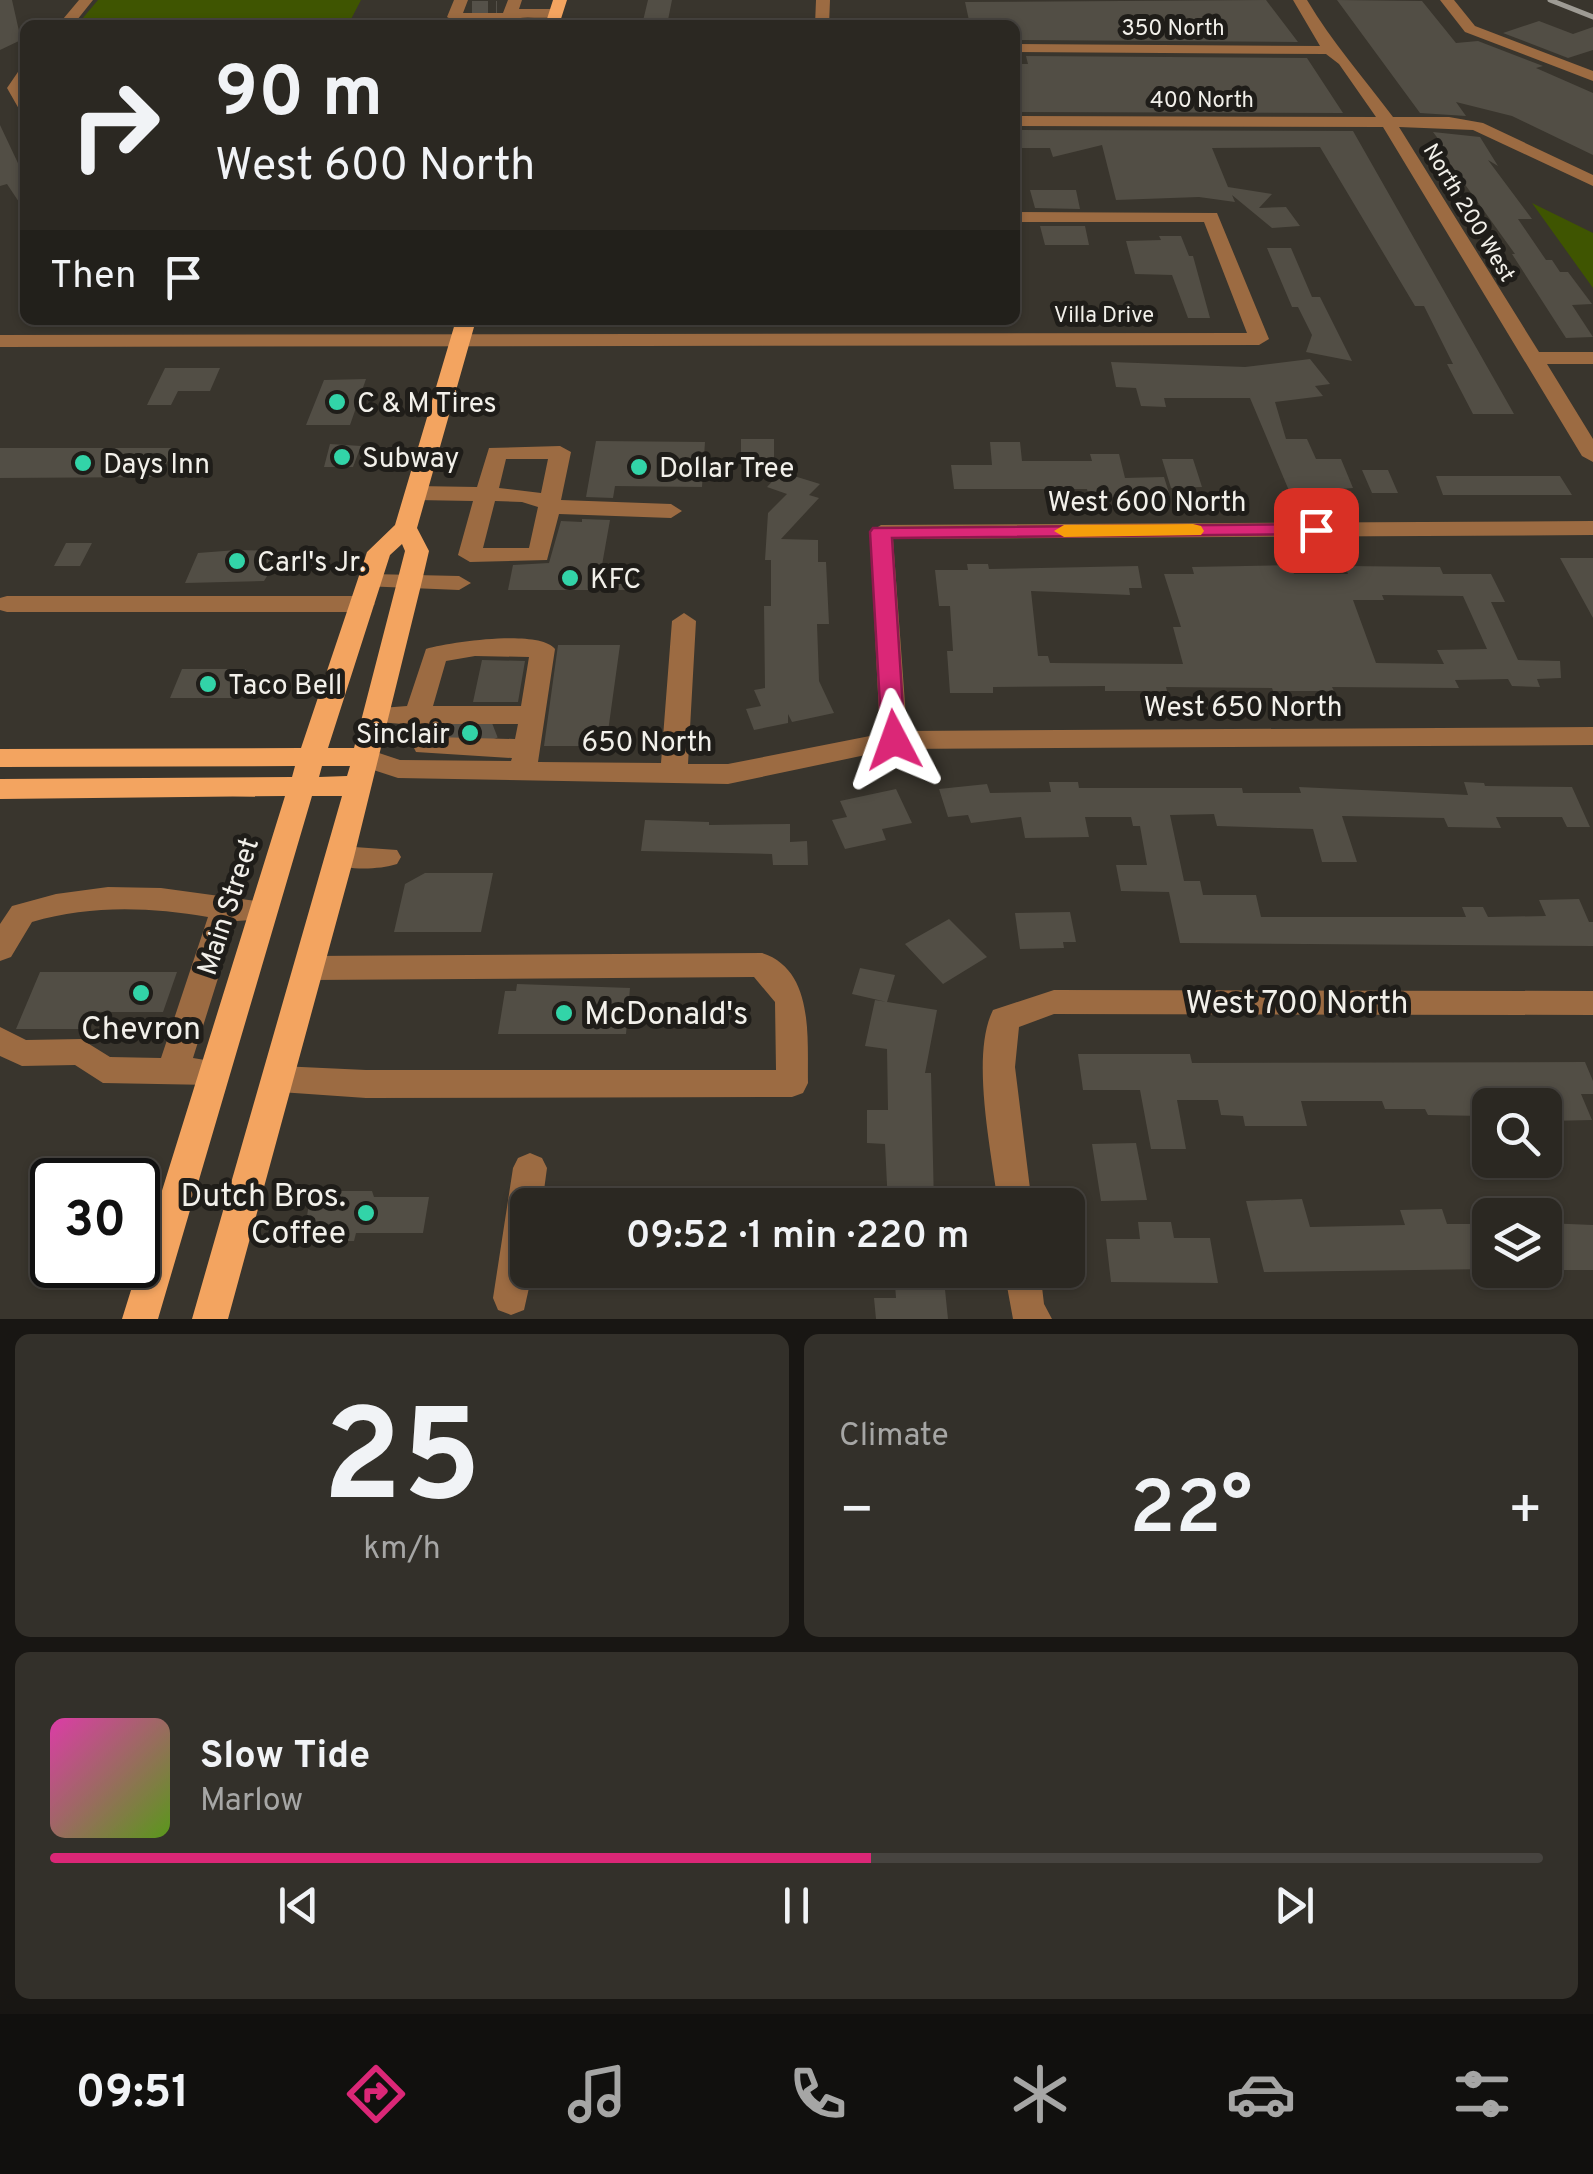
<!DOCTYPE html>
<html lang="en">
<head>
<meta charset="utf-8">
<style>
  body { margin:0; font-family:Overpass,sans-serif; background:#33302a; color:#f1f3f6; height:100vh; display:flex; flex-direction:column; font-size:38px; white-space:nowrap }
  * { box-sizing:border-box; margin:0 }
  p { font-size:32px; color:#a6a6a5 }
  .icon { flex:none; width:55px; height:55px; fill:none; stroke:currentColor; stroke-width:2; stroke-linecap:round; stroke-linejoin:round }
  .map { position:relative; height:1319px; overflow:hidden }
  .sheet { display:flex; flex-direction:column; gap:15px; padding:15px; background:#181613; flex:1 }
  .sheet>* { flex:none }
  .banner { position:absolute; left:20px; top:20px; width:1000px; height:305px; border-radius:15px; box-shadow:0 2px 8px #0004,0 0 0 2px #474440; background:#2b2822; color:#f1f3f6; overflow:hidden }
  .buttons { position:absolute; left:1472px; top:1088px; display:grid; gap:20px }
  .buttons a { display:grid; place-items:center; width:90px; height:90px; border-radius:15px; background:#2b2822; box-shadow:0 2px 8px #0004,0 0 0 2px #474440; font-size:50px }
  .speed { position:absolute; left:30px; top:1158px; display:flex; gap:20px; font-size:50px; font-weight:700; text-align:center }
  .speed>* { display:grid; place-content:center; width:130px; height:130px; border-radius:50%; background:#2b2822; box-shadow:0 2px 8px #0004,0 0 0 2px #474440; line-height:1 }
  .speed .limit { border:5px solid #111; border-radius:15px; background:#fff; color:#111 }
  .pin { position:absolute; display:grid; place-items:center; width:85px; height:85px; color:#fff; margin:-42px; border-radius:20px; box-shadow:0 5px 15px #0006 }
  .me { position:absolute; width:110px; margin:-55px; rotate:356deg; stroke-linejoin:round; filter:drop-shadow(0 0 8px #0008) }
  .turn { display:flex; align-items:center; gap:35px; height:210px; padding:0 30px; font-size:45px }
  .turn .icon { width:130px; height:130px; stroke-width:2.5 }
  .turn b { display:block; font-size:70px; line-height:85px }
  .then { display:flex; align-items:center; height:95px; padding:0 30px; background:#0003; gap:20px; font-size:38px }
  .big { font-size:75px; font-weight:600; line-height:1.1 }
  .sheet .widget { flex:1; display:flex; flex-direction:column; justify-content:center; gap:15px; min-width:0; padding:0 35px; border-radius:15px; background:#33302a }
  .sheet .dial { align-items:center; gap:0 }
  .dial b { font-size:130px; line-height:1 }
  .song { display:flex; align-items:center; gap:30px }
  .cover { width:120px; height:120px; border-radius:15px; background:linear-gradient(135deg,hsl(320 70% 55%),hsl(90 70% 35%)) }
  .played { height:10px; border-radius:5px; background:linear-gradient(90deg,#db2777 55%,#474440 55%) }
  .keys { display:flex; justify-content:space-around; direction:ltr }
  .heat { display:flex; justify-content:space-between; align-items:center; font-size:55px; direction:ltr }
  .sheet .tiles { flex:1; display:grid; gap:15px; grid-template-columns:1fr 1fr }
  .widget:last-child { grid-column:span 2 }
  .trip { position:absolute; left:510px; top:1188px; width:575px; height:100px; border-radius:15px; background:#2b2822; box-shadow:0 2px 8px #0004,0 0 0 2px #474440; font-weight:600; line-height:100px; text-align:center }
  .tab-bar { display:flex; height:160px; justify-content:space-around; align-items:center; background:#11100e; color:#a6a6a5 }
  .tab-bar .icon { width:70px; height:70px }
  .tab-bar .selected { color:#db2777 }
  .tab-bar b { font-size:45px; color:#f1f3f6 }
  .map>svg:first-child { display:block }
  .green { fill:#3f5501 }
  .building { fill:#524e45; fill-rule:evenodd }
  .lines { fill:none; stroke-linecap:round; stroke-linejoin:round }
  .minor-tunnel-far1 { stroke:#555149; stroke-width:16; stroke-dasharray:16 8; stroke-linecap:butt }
  .minor-tunnel { stroke:#555149; stroke-width:25; stroke-dasharray:25 12; stroke-linecap:butt }
  .minor { fill:#9c6b42; fill-rule:evenodd }
  .major { fill:#f3a460; fill-rule:evenodd }
  .rail { stroke:#9e9b94; stroke-width:5 }
  .route { fill:#db2777; stroke:#8e194d; stroke-width:2.5 }
  .slow { fill:#f59e0b }
  .poi-dot { fill:#32d4a8; stroke:#1f1d19; stroke-width:4 }
  .labels { text-anchor:middle; stroke-width:10; stroke-linejoin:round; paint-order:stroke }
  .far-street-label { font-size:22px; fill:#f2f0ea; stroke:#1f1d19 }
  .poi-label { font-size:28px; fill:#f2f0ea; stroke:#1f1d19; text-anchor:start }
  .street-label { font-size:28px; fill:#f2f0ea; stroke:#1f1d19 }
  .near-street-label { font-size:32px; fill:#f2f0ea; stroke:#1f1d19 }
  .near-poi-label { font-size:32px; fill:#f2f0ea; stroke:#1f1d19; text-anchor:start }
</style>
</head>
<body>
<div class="map">
<svg width="1593" height="1319" viewBox="0 0 1593 1319">
  <rect width="100%" height="100%" fill="#39352d"/>
  <path class="green" d="M 98,0 L 361,0 L 348,25 L 77,25 Z
    M 1532,203 L 1593,233 L 1593,288 Z"/>
  <path class="building" d="M 0,0 L 12,0 L 21,40 L 0,50 Z
    M 648,0 L 672,0 L 667,25 L 642,25 Z
    M 1266,0 L 1298,42 L 1022,40 L 1017,25 L 970,25 L 965,2 Z
    M 1337,0 L 1422,1 L 1456,43 L 1478,41 L 1543,66 L 1536,68 L 1593,93 L 1593,155 L 1512,116 L 1456,102 L 1466,116 L 1420,113 Z
    M 1539,21 L 1573,34 L 1593,27 L 1593,50 L 1568,58 L 1503,33 Z
    M 1026,56 L 1307,58 L 1343,113 L 1015,112 L 1015,64 L 1028,64 Z
    M 0,125 L 25,178 L 25,211 L 7,184 L 0,186 Z
    M 1015,130 L 1353,131 L 1514,414 L 1473,414 L 1447,364 L 1453,364 L 1424,306 L 1415,306 L 1320,147 L 1212,148 L 1228,187 L 1272,194 L 1259,208 L 1286,207 L 1300,226 L 1272,228 L 1232,195 L 1235,202 L 1199,197 L 1116,200 L 1102,145 L 1053,157 L 1050,148 L 1015,148 Z
    M 1433,132 L 1480,137 L 1498,166 L 1488,160 L 1532,219 L 1518,219 L 1546,260 L 1552,260 L 1560,272 L 1568,272 L 1592,304 L 1572,305 L 1593,337 L 1566,338 L 1512,254 L 1515,254 L 1433,140 L 1439,140 Z
    M 1030,190 L 1076,190 L 1080,209 L 1035,208 Z
    M 1040,226 L 1085,226 L 1089,245 L 1045,245 Z
    M 1159,236 L 1181,236 L 1189,256 L 1193,256 L 1210,318 L 1188,318 L 1172,275 L 1135,274 L 1126,241 L 1161,240 Z
    M 1267,248 L 1291,248 L 1312,297 L 1320,297 L 1352,361 L 1306,352 L 1312,335 L 1298,307 L 1292,307 Z
    M 1310,359 L 1330,384 L 1315,386 L 1323,396 L 1275,402 L 1286,439 L 1307,439 L 1316,459 L 1341,459 L 1353,488 L 1290,493 L 1250,398 L 1164,398 L 1166,407 L 1141,406 L 1136,388 L 1116,387 L 1111,362 L 1245,367 Z
    M 165,368 L 220,368 L 210,391 L 178,391 L 171,405 L 147,405 Z
    M 366,379 L 350,425 L 306,425 L 324,380 Z
    M 741,439 L 774,439 L 774,462 L 741,463 Z
    M 596,441 L 705,442 L 702,487 L 615,486 L 613,498 L 586,497 Z
    M 990,442 L 1020,442 L 1022,461 L 1092,461 L 1090,454 L 1119,454 L 1125,478 L 1164,477 L 1170,496 L 1089,498 L 1087,489 L 954,489 L 951,465 L 992,465 Z
    M 330,444 L 361,446 L 353,467 L 324,467 Z
    M 0,448 L 174,448 L 160,477 L 0,478 Z
    M 1162,459 L 1193,459 L 1202,487 L 1171,488 Z
    M 1362,470 L 1388,470 L 1398,493 L 1372,493 Z
    M 781,472 L 820,484 L 809,495 L 819,498 L 781,539 L 818,540 L 818,562 L 826,562 L 829,624 L 817,624 L 819,681 L 834,713 L 792,722 L 788,714 L 788,723 L 754,730 L 746,709 L 761,706 L 754,690 L 765,688 L 764,606 L 771,606 L 771,560 L 765,560 L 768,513 L 787,494 L 767,487 Z
    M 1436,476 L 1560,476 L 1572,495 L 1443,495 Z
    M 582,519 L 610,520 L 602,565 L 632,566 L 628,590 L 508,590 L 513,565 L 549,563 L 561,521 L 582,522 Z
    M 66,543 L 92,543 L 80,566 L 54,566 Z
    M 237,550 L 283,551 L 277,570 L 271,570 L 264,581 L 185,583 L 198,553 Z
    M 1560,558 L 1593,558 L 1593,618 Z
    M 967,564 L 988,564 L 989,569 L 1138,566 L 1142,588 L 1129,588 L 1130,595 L 1031,591 L 1038,656 L 1048,656 L 1050,663 L 1183,664 L 1173,627 L 1181,627 L 1164,574 L 1194,574 L 1192,567 L 1291,565 L 1294,574 L 1348,574 L 1345,566 L 1440,567 L 1443,574 L 1491,574 L 1505,602 L 1491,602 L 1518,660 L 1560,661 L 1561,678 L 1537,679 L 1540,687 L 1512,686 L 1508,679 L 1455,680 L 1459,688 L 1332,687 L 1334,691 L 1273,691 L 1272,688 L 1166,687 L 1167,691 L 1105,691 L 1105,686 L 993,687 L 993,693 L 950,693 L 947,651 L 953,651 L 950,606 L 939,606 L 935,570 L 968,570 ZM 1382,595 L 1463,596 L 1487,649 L 1437,650 L 1444,664 L 1376,663 L 1353,600 L 1384,600 Z
    M 558,645 L 620,645 L 606,746 L 544,746 Z
    M 482,660 L 525,661 L 518,702 L 473,702 Z
    M 182,669 L 246,669 L 235,698 L 170,698 Z
    M 1049,782 L 1078,782 L 1079,788 L 1242,788 L 1243,793 L 1301,793 L 1299,787 L 1468,795 L 1464,782 L 1484,783 L 1485,786 L 1572,787 L 1590,827 L 1567,827 L 1562,817 L 1496,817 L 1501,828 L 1448,827 L 1444,818 L 1342,816 L 1357,862 L 1322,862 L 1313,829 L 1217,826 L 1214,814 L 1170,815 L 1184,881 L 1200,881 L 1203,895 L 1256,895 L 1261,917 L 1466,917 L 1462,907 L 1483,907 L 1488,917 L 1546,916 L 1539,900 L 1579,899 L 1589,922 L 1593,922 L 1593,946 L 1180,943 L 1169,892 L 1121,891 L 1116,865 L 1147,865 L 1140,826 L 1133,826 L 1131,817 L 1085,817 L 1089,837 L 1025,838 L 1021,817 L 971,823 L 968,815 L 948,817 L 939,789 L 987,784 L 990,793 L 1051,792 Z
    M 896,789 L 912,823 L 882,829 L 886,840 L 845,849 L 832,820 L 847,817 L 840,801 Z
    M 645,820 L 709,822 L 709,825 L 790,824 L 790,842 L 807,841 L 808,865 L 773,865 L 772,854 L 641,851 Z
    M 425,873 L 493,873 L 481,932 L 394,932 L 405,884 Z
    M 1070,912 L 1076,942 L 1063,942 L 1064,948 L 1020,949 L 1015,913 Z
    M 949,919 L 987,957 L 943,984 L 905,944 Z
    M 860,968 L 895,975 L 887,1002 L 852,994 Z
    M 40,972 L 177,972 L 163,1012 L 93,1012 L 87,1029 L 16,1029 Z
    M 517,984 L 630,988 L 626,1034 L 498,1034 L 505,991 L 516,991 Z
    M 875,1000 L 937,1010 L 925,1073 L 931,1073 L 934,1205 L 888,1205 L 885,1144 L 867,1143 L 867,1110 L 888,1110 L 887,1049 L 865,1046 Z
    M 1078,1054 L 1190,1054 L 1192,1063 L 1585,1062 L 1593,1081 L 1593,1094 L 1581,1094 L 1592,1120 L 1549,1121 L 1541,1101 L 1478,1101 L 1483,1116 L 1428,1115 L 1425,1109 L 1385,1109 L 1382,1101 L 1301,1101 L 1307,1126 L 1245,1126 L 1243,1116 L 1221,1115 L 1218,1100 L 1177,1100 L 1186,1149 L 1151,1149 L 1140,1090 L 1083,1090 Z
    M 1136,1143 L 1147,1200 L 1101,1201 L 1092,1144 Z
    M 311,1191 L 372,1191 L 374,1197 L 429,1197 L 423,1233 L 356,1233 L 354,1241 L 303,1241 Z
    M 1302,1199 L 1310,1227 L 1405,1225 L 1400,1210 L 1442,1209 L 1447,1224 L 1490,1224 L 1490,1269 L 1264,1272 L 1246,1201 Z
    M 1138,1222 L 1171,1222 L 1174,1238 L 1210,1238 L 1218,1283 L 1111,1282 L 1106,1239 L 1140,1239 Z
    M 1545,1223 L 1593,1225 L 1593,1270 L 1545,1270 Z
    M 894,1270 L 943,1270 L 948,1319 L 876,1319 L 874,1298 L 896,1298 Z"/>
  <g class="lines">
    <path class="minor-tunnel-far1" d="M 472,9 L 497,9"/>
    <path class="minor-tunnel" d="M 449,724 L 455,742
      M 479,724 L 486,742"/>
    <path class="minor" d="M 79,0 L 93,0 L 73,25 L 58,25 Z
      M 454,0 L 468,0 L 463,13 L 503,13 L 508,0 L 522,0 L 519,9 L 555,9 L 562,13 C 547,23 525,13 509,21 L 454,21 L 447,17 Z
      M 816,0 L 830,0 L 829,25 L 815,25 Z
      M 1293,0 L 1307,0 C 1332,42 1363,77 1393,117 L 1449,117 L 1483,123 L 1593,175 L 1593,186 L 1473,130 L 1399,127 L 1539,352 L 1593,352 L 1593,364 L 1547,364 L 1593,439 L 1593,462 L 1582,456 L 1383,127 L 1015,126 L 1015,116 L 1376,117 L 1339,64 L 1326,54 L 1015,52 L 1015,44 L 1320,46 Z
      M 1440,0 L 1454,0 L 1475,26 L 1593,71 L 1593,81 L 1465,32 Z
      M 25,67 L 25,111 L 19,109 L 7,88 L 20,69 Z
      M 1015,212 L 1217,213 L 1269,339 L 1259,345 L 0,347 L 0,335 L 1247,333 L 1204,222 L 1015,222 Z
      M 560,446 L 571,452 L 561,500 L 671,504 L 682,511 L 671,518 L 559,514 L 547,560 L 470,562 L 458,555 L 473,501 L 416,500 L 405,493 L 416,486 L 477,487 L 489,448 ZM 506,459 L 548,459 L 541,493 L 499,488 ZM 495,501 L 522,502 L 538,507 L 529,548 L 483,548 Z
      M 1593,521 L 1593,535 L 893,539 L 907,731 L 1593,727 L 1593,745 L 894,749 L 728,784 L 398,778 L 355,764 L 351,757 L 355,750 L 364,748 L 400,760 L 511,761 L 512,758 L 416,752 L 402,724 L 368,721 L 364,715 L 368,709 L 407,706 L 426,649 C 451,642 539,629 555,649 L 538,762 L 661,763 L 672,621 L 684,613 L 696,621 L 688,764 L 728,764 L 880,734 L 870,532 L 881,525 ZM 475,656 L 529,657 L 521,706 L 433,706 L 446,661 ZM 428,724 L 518,724 L 515,739 L 433,737 Z
      M 371,574 L 459,576 L 471,583 L 459,590 L 363,586 L 359,581 Z
      M 7,596 L 363,596 L 375,604 L 363,612 L 7,612 L 0,610 L 0,598 Z
      M 340,846 L 397,850 L 401,857 L 397,864 C 378,870 349,870 330,864 L 326,857 L 330,850 Z
      M 108,887 L 161,888 L 271,903 L 276,911 L 271,919 L 236,921 L 193,1058 L 223,1063 L 228,1072 L 223,1081 L 212,1085 L 103,1083 L 75,1065 L 22,1066 L 0,1056 L 0,1027 L 26,1040 L 81,1039 L 110,1057 L 161,1058 L 208,917 C 149,907 90,905 32,922 L 11,957 L 0,961 L 0,924 L 12,906 L 56,894 Z
      M 762,953 C 815,970 807,1039 808,1083 L 803,1093 L 792,1097 L 366,1098 L 280,1092 L 269,1089 L 264,1079 L 269,1069 L 280,1066 L 366,1070 L 776,1070 L 775,1002 L 754,977 L 309,980 L 298,976 L 294,968 L 298,960 L 309,956 Z
      M 1054,990 L 1593,991 L 1593,1015 L 1054,1014 L 1019,1027 L 1015,1067 L 1032,1205 L 998,1205 C 992,1153 970,1056 993,1010 Z
      M 530,1153 L 542,1158 L 547,1168 L 542,1205 L 528,1205 L 528,1270 L 533,1270 L 524,1310 L 511,1315 L 498,1310 L 493,1298 L 513,1168 L 518,1158 Z
      M 1004,1270 L 1040,1270 L 1044,1304 L 1052,1319 L 1013,1319 Z"/>
    <path class="major" d="M 553,0 L 567,0 L 559,25 L 545,25 Z
      M 456,320 L 476,320 L 417,528 L 429,551 L 422,581 L 354,857 L 228,1319 L 192,1319 L 342,796 L 312,796 L 158,1319 L 122,1319 L 285,796 L 0,799 L 0,779 L 292,777 L 295,766 L 0,767 L 0,749 L 301,748 L 367,552 L 395,525 ZM 402,544 L 405,551 L 354,748 L 328,748 L 390,555 ZM 322,766 L 350,766 L 347,776 L 319,777 Z"/>
    <path class="rail" d="M 1550,0 L 1593,17"/>
  </g>
  <path class="route" d="M 1316,524 L 1323,525 L 1326,530 L 1323,534 L 892,538 L 905,740 L 894,749 L 882,740 L 870,532 L 873,528 Z"/>
  <path class="slow" d="M 1193,524 L 1201,526 L 1204,531 L 1201,535 L 1064,537 L 1054,531 L 1064,525 Z"/>
  <g class="poi-dot">
    <circle cx="337" cy="402" r="10"/>
    <circle cx="342" cy="457" r="10"/>
    <circle cx="83" cy="463" r="10"/>
    <circle cx="639" cy="467" r="10"/>
    <circle cx="237" cy="561" r="10"/>
    <circle cx="570" cy="578" r="10"/>
    <circle cx="208" cy="684" r="10"/>
    <circle cx="470" cy="733" r="10"/>
    <circle cx="141" cy="993" r="10"/>
    <circle cx="564" cy="1013" r="10"/>
    <circle cx="366" cy="1213" r="10"/>
  </g>
  <g class="labels">
    <g class="far-street-label">
      <text x="1173" y="35">350 North</text>
      <text x="1202" y="107">400 North</text>
      <text transform="translate(1470 212) rotate(59)" y="8">North 200 West</text>
      <text x="1104" y="322">Villa Drive</text>
    </g>
    <g class="poi-label">
      <text x="357" y="412">C &amp; M Tires</text>
      <text x="362" y="467">Subway</text>
      <text x="103" y="473">Days Inn</text>
      <text x="659" y="477">Dollar Tree</text>
      <text x="257" y="571">Carl's Jr.</text>
      <text x="590" y="588">KFC</text>
      <text x="228" y="694">Taco Bell</text>
      <text x="450" y="743" text-anchor="end">Sinclair</text>
    </g>
    <g class="street-label">
      <text x="1147" y="511">West 600 North</text>
      <text x="1243" y="716">West 650 North</text>
      <text x="647" y="751">650 North</text>
      <text transform="translate(227 906) rotate(-72)" y="10">Main Street</text>
    </g>
    <g class="near-street-label">
      <text x="1297" y="1013">West 700 North</text>
    </g>
    <g class="near-poi-label">
      <text x="584" y="1024">McDonald's</text>
      <text x="141" y="1039" text-anchor="middle">Chevron</text>
      <text x="346" y="1206" text-anchor="end">Dutch Bros.<tspan x="346" dy="37">Coffee</tspan></text>
    </g>
  </g>
</svg>
<div class="buttons">
<a><svg class="icon" aria-label="search" viewBox="0 0 24 24"><circle cx="10" cy="10" r="6"/><path d="M15 15l6 6"/></svg></a>
<a><svg class="icon" aria-label="layers" viewBox="0 0 24 24"><path d="M12 4l9 5-9 5-9-5zM3 14l9 5 9-5"/></svg></a>
</div>
<div class="speed"><div class="limit">30</div></div>
<div class="pin" style="left:1316px;top:530px;background:#d93025"><svg class="icon" aria-label="arrive" viewBox="0 0 24 24"><path d="M6 21V4h12l-3 4 3 4H6"/></svg></div>
<svg class="me" style="left:894px;top:740px" viewBox="-20 -20 40 40"><path d="M0-17L14 15 0 8-14 15z" fill="#db2777" stroke="#fff" stroke-width="4"/></svg>
<div class="trip">09:52 · 1 min · 220 m</div>
<div class="banner">
<div class="turn"><svg class="icon" aria-label="right" viewBox="0 0 24 24"><path d="M7 20v-9h11M14 6l5 5-5 5"/></svg><div><b>90 m</b>West 600 North</div></div>
<div class="then">Then<svg class="icon" aria-label="arrive" viewBox="0 0 24 24"><path d="M6 21V4h12l-3 4 3 4H6"/></svg></div>
</div>
</div>
<section class="sheet">
<div class="tiles">
<div class="widget dial"><b>25</b><p>km/h</p></div>
<div class="widget"><p>Climate</p>
<div class="heat"><a>−</a><b class="big">22°</b><a>+</a></div>
</div>
<div class="widget">
<div class="song"><i class="cover"></i><div><b>Slow Tide</b><p>Marlow</p></div></div>
<div class="played"></div>
<div class="keys"><svg class="icon" aria-label="previous" viewBox="0 0 24 24"><path d="M18 5L8 12l10 7zM5 5v14"/></svg><svg class="icon" aria-label="pause" viewBox="0 0 24 24"><path d="M8 5v14M16 5v14"/></svg><svg class="icon" aria-label="next" viewBox="0 0 24 24"><path d="M6 5l10 7-10 7zM19 5v14"/></svg></div>
</div>
</div>
</section>
<nav class="tab-bar">
<b>09:51</b>
<svg class="icon selected" aria-label="directions" viewBox="0 0 24 24"><path d="M12 3l9 9-9 9-9-9zM9 14v-3h6M13 9l2 2-2 2"/></svg>
<svg class="icon" aria-label="music" viewBox="0 0 24 24"><path d="M9 18V5l10-2v13"/><circle cx="6" cy="18" r="3"/><circle cx="16" cy="16" r="3"/></svg>
<svg class="icon" aria-label="phone" viewBox="0 0 24 24"><path d="M5 4h4l2 5-3 2q2 4 5 5l2-3 5 2v4C11 20 4 13 5 4z"/></svg>
<svg class="icon" aria-label="climate" viewBox="0 0 24 24"><path d="M12 3v18M4 7l16 10M4 17L20 7"/></svg>
<svg class="icon" aria-label="car" viewBox="0 0 24 24"><path d="M5 17H2v-5l4-1 3-4h7l3 4 3 1v5h-3M9 17h6M6 11h13"/><circle cx="7" cy="17" r="2"/><circle cx="17" cy="17" r="2"/></svg>
<svg class="icon" aria-label="filters" viewBox="0 0 24 24"><path d="M4 7h16M4 17h16"/><circle cx="9" cy="7" r="2"/><circle cx="15" cy="17" r="2"/></svg>
</nav>
</body>
</html>
